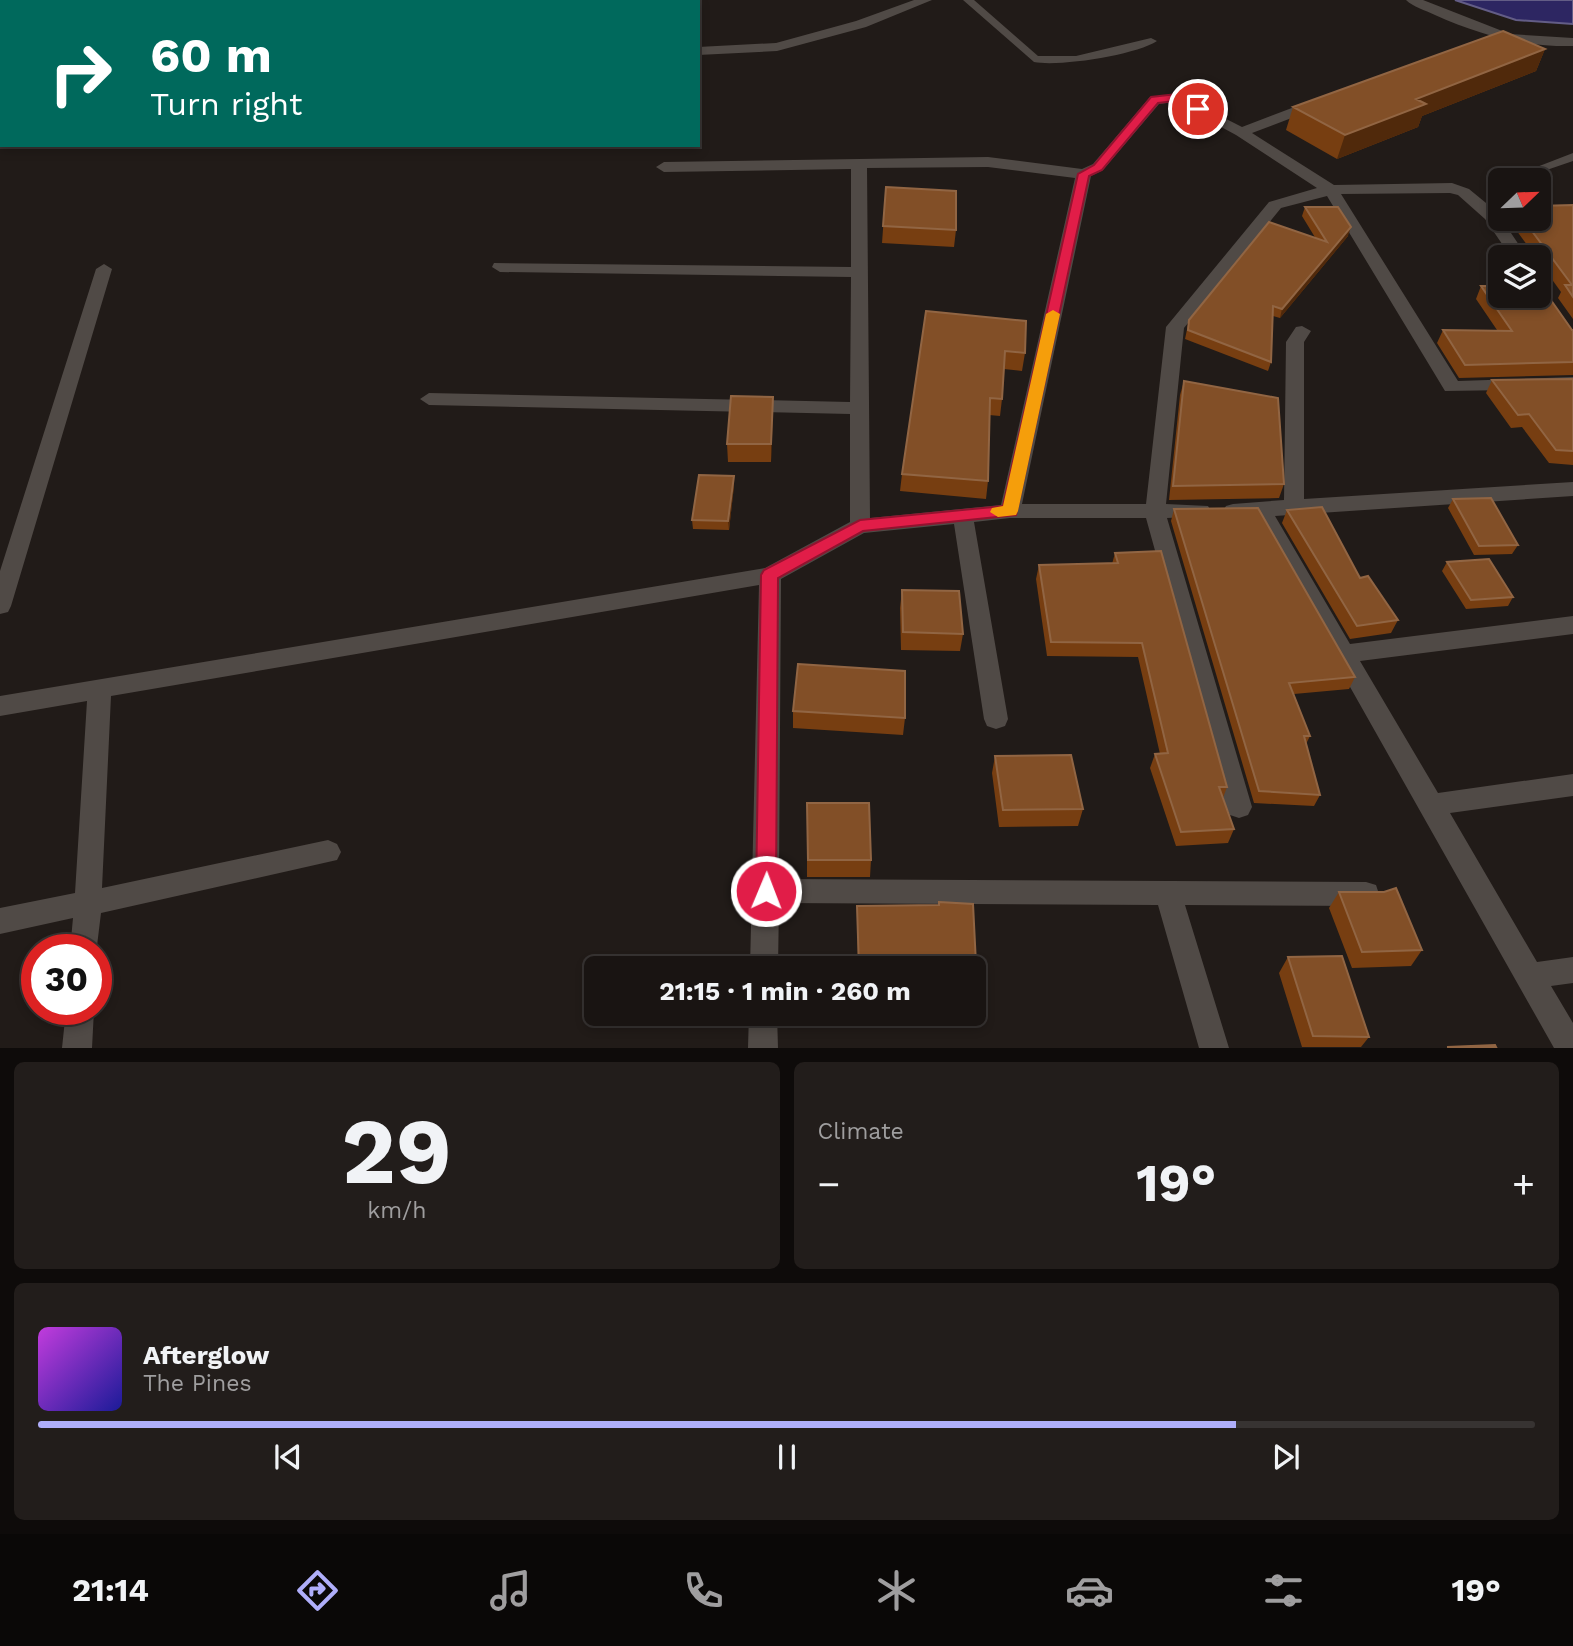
<!DOCTYPE html>
<html lang="en">
<head>
<meta charset="utf-8">
<style>
  body { margin:0; font-family:"Work Sans",sans-serif; background:#221d1b; color:#f1f3f6; height:100vh; display:flex; flex-direction:column; font-size:26px; white-space:nowrap }
  * { box-sizing:border-box; margin:0 }
  p { font-size:23px; color:#9f9e9f }
  .icon { flex:none; width:38px; height:38px; fill:none; stroke:currentColor; stroke-width:2; stroke-linecap:round; stroke-linejoin:round }
  .map { position:relative; height:1048px; overflow:hidden }
  .details { display:flex; flex-direction:column; gap:14px; padding:14px; background:#0e0b0a; flex:1 }
  .details>* { flex:none }
  .hud { position:absolute; left:0px; top:0px; width:700px; height:147px; box-shadow:0 4px 10px #0003,0 0 0 2px #373332; background:#00695c; color:#fff; overflow:hidden }
  .needle { width:46px; rotate:67deg }
  .controls { position:absolute; left:1488px; top:168px; display:grid; gap:14px }
  .controls a { display:grid; place-items:center; width:63px; height:63px; border-radius:10px; background:#191412; box-shadow:0 4px 10px #0003,0 0 0 2px #373332; font-size:35px }
  .speed { position:absolute; left:21px; top:934px; display:flex; gap:14px; font-size:35px; font-weight:700; text-align:center }
  .speed>* { display:grid; place-content:center; width:91px; height:91px; border-radius:50%; background:#191412; box-shadow:0 4px 10px #0003,0 0 0 2px #373332; line-height:1 }
  .speed .limit { border:10px solid #d22; background:#fff; color:#111 }
  .pin { position:absolute; display:grid; place-items:center; width:60px; height:60px; color:#fff; margin:-30px; border:4px solid #fff; border-radius:50%; box-shadow:0 2px 7px #0007 }
  .me { position:absolute; width:77px; margin:-38px; rotate:1deg; stroke-linejoin:round; filter:drop-shadow(0 0 5px #0008) }
  .turn { display:flex; align-items:center; gap:24px; height:147px; padding:0 35px; font-size:32px }
  .turn .icon { width:91px; height:91px; stroke-width:2.5 }
  .turn b { display:block; font-size:49px; line-height:60px }
  .big { font-size:52px; font-weight:700; line-height:1.1 }
  .details .widget { flex:1; display:flex; flex-direction:column; justify-content:center; gap:10px; min-width:0; padding:0 24px; border-radius:10px; background:#221d1b }
  .details .dial { align-items:center; gap:0 }
  .dial b { font-size:91px; line-height:1 }
  .song { display:flex; align-items:center; gap:21px }
  .cover { width:84px; height:84px; border-radius:10px; background:linear-gradient(135deg,hsl(290 70% 55%),hsl(240 70% 35%)) }
  .played { height:7px; border-radius:4px; background:linear-gradient(90deg,#afaefa 80%,#373332 80%) }
  .keys { display:flex; justify-content:space-around; direction:ltr }
  .heat { display:flex; justify-content:space-between; align-items:center; font-size:38px; direction:ltr }
  .details .tiles { flex:1; display:grid; gap:14px; grid-template-columns:1fr 1fr }
  .widget:last-child { grid-column:span 2 }
  .trip { position:absolute; left:584px; top:956px; width:402px; height:70px; border-radius:10px; background:#191412; box-shadow:0 4px 10px #0003,0 0 0 2px #373332; font-weight:700; line-height:70px; text-align:center }
  .menu { display:flex; height:112px; justify-content:space-around; align-items:center; background:#0a0807; color:#9f9e9f }
  .menu .icon { width:49px; height:49px }
  .menu .current { color:#afaefa }
  .menu b { font-size:32px; color:#f1f3f6 }
  .map>svg:first-child { display:block }
  .water { fill:#2d2662; stroke:#635d86; stroke-width:2 }
  .lines { fill:none; stroke-linecap:round; stroke-linejoin:round }
  .lane { fill:#504a46; fill-rule:evenodd }
  .street { fill:#504a46; fill-rule:evenodd }
  .wall { fill:#773e11 }
  .shaded-wall { fill:#50290b }
  .building { fill:#824f27; stroke:#916543; stroke-width:2 }
  .route { fill:#e11d48; stroke:#92132f; stroke-width:2 }
  .slow { fill:#f59e0b }
</style>
</head>
<body>
<div class="map">
<svg width="1573" height="1048" viewBox="0 0 1573 1048">
  <rect width="100%" height="100%" fill="#211b18"/>
  <path class="water" d="M 1455,0 L 1573,0 L 1573,24 L 1516,20 Z"/>
  <g class="lines">
    <path class="lane" d="M 963,0 L 974,0 L 1038,56 L 1076,56 L 1151,38 L 1157,41 C 1136,55 1059,67 1034,62 Z
      M 1573,153 L 1573,161 L 1535,174 L 1529,170 Z"/>
    <path class="street" d="M 199,0 L 223,0 L 198,2 Z
      M 454,0 L 473,0 L 474,2 L 455,2 Z
      M 490,0 L 502,0 L 489,2 Z
      M 914,0 L 932,0 L 866,27 L 777,51 L 698,55 L 698,47 L 776,43 L 856,21 Z
      M 1406,0 L 1423,0 L 1510,34 L 1573,38 L 1573,46 C 1523,47 1480,35 1435,15 C 1425,10 1413,7 1406,0 Z
      M 0,25 L 2,25 L 2,33 L 0,33 Z
      M 1177,94 L 1242,127 L 1313,100 L 1323,100 L 1323,106 L 1252,133 L 1334,185 L 1452,183 L 1469,189 L 1497,212 L 1527,257 L 1511,257 L 1485,219 L 1458,195 L 1450,193 L 1341,194 L 1458,381 L 1573,377 L 1573,389 L 1445,391 L 1327,196 L 1281,208 L 1184,328 L 1166,504 L 1208,506 L 1211,511 L 1208,516 L 1167,518 L 1252,807 L 1248,815 L 1239,818 L 1230,815 L 1226,807 L 1146,518 L 1010,518 L 974,522 L 1008,719 L 1005,726 L 996,729 L 987,726 L 984,719 L 954,524 L 864,533 L 781,579 L 779,879 L 1366,882 L 1376,885 L 1379,894 L 1376,903 L 1366,906 L 1185,905 L 1229,1048 L 1199,1048 L 1158,905 L 779,903 L 778,968 L 750,968 L 759,585 L 111,696 L 102,888 L 328,840 L 337,844 L 341,852 L 337,860 L 101,913 L 96,954 L 96,950 L 70,950 L 73,918 L 0,934 L 0,908 L 75,893 L 87,701 L 0,716 L 0,696 L 765,568 L 850,522 L 850,414 L 429,405 L 420,399 L 429,393 L 850,402 L 851,277 L 500,272 L 492,267 L 494,263 L 851,267 L 851,169 L 664,172 L 656,167 L 664,162 L 988,157 L 1082,169 L 1093,164 L 1150,97 ZM 1175,102 L 1236,135 L 1317,188 L 1269,202 L 1166,327 L 1146,504 L 1022,504 L 1091,176 L 1103,170 L 1159,104 ZM 988,167 L 1075,178 L 1001,505 L 870,518 L 867,168 Z
      M 104,264 L 112,269 L 11,606 L 8,612 L 0,614 L 0,571 L 96,269 Z
      M 1302,326 L 1311,331 L 1304,342 L 1304,499 L 1573,482 L 1573,496 L 1275,516 L 1350,644 L 1573,616 L 1573,634 L 1360,661 L 1438,793 L 1573,774 L 1573,796 L 1450,813 L 1537,962 L 1573,957 L 1573,983 L 1551,986 L 1573,1023 L 1573,1048 L 1554,1048 L 1254,517 L 1226,516 L 1223,511 L 1226,506 L 1233,504 L 1284,500 L 1286,342 L 1296,327 Z
      M 66,1010 L 94,1010 L 92,1048 L 62,1048 Z
      M 749,1013 L 777,1013 L 778,1048 L 748,1048 Z"/>
  </g>
  <path class="wall" d="M 1545,49 L 1536,71 L 1422,116 L 1418,127 L 1337,159 L 1286,130 L 1293,107 Z
    M 886,187 L 956,230 L 954,247 L 882,243 Z
    M 1573,205 L 1573,319 L 1558,298 L 1561,292 L 1538,260 L 1538,257 L 1536,257 L 1508,219 L 1538,219 Z
    M 1305,207 L 1348,236 L 1280,318 L 1273,316 L 1271,362 L 1268,371 L 1185,339 L 1189,320 L 1316,239 L 1302,216 Z
    M 1481,286 L 1573,330 L 1573,375 L 1459,378 L 1437,343 L 1443,330 L 1497,330 L 1476,299 Z
    M 926,311 L 1025,353 L 1022,371 L 1004,369 L 1002,399 L 1000,416 L 989,415 L 988,481 L 986,499 L 900,491 L 902,474 Z
    M 1573,379 L 1573,465 L 1549,463 L 1522,427 L 1511,428 L 1486,393 L 1492,380 Z
    M 1184,381 L 1284,484 L 1279,498 L 1169,500 L 1180,395 Z
    M 773,397 L 771,462 L 728,462 L 727,444 Z
    M 734,486 L 729,530 L 693,529 L 692,520 Z
    M 1453,499 L 1518,545 L 1512,554 L 1474,555 L 1448,508 Z
    M 1174,509 L 1355,677 L 1349,689 L 1294,694 L 1310,736 L 1306,744 L 1320,795 L 1314,806 L 1254,803 L 1171,521 Z
    M 1287,510 L 1360,578 L 1398,620 L 1391,633 L 1350,639 L 1282,523 Z
    M 1115,553 L 1227,787 L 1223,798 L 1234,829 L 1228,843 L 1176,846 L 1150,768 L 1155,754 L 1160,754 L 1138,657 L 1047,656 L 1036,579 L 1039,565 L 1112,564 Z
    M 1447,562 L 1513,597 L 1508,606 L 1466,609 L 1442,571 Z
    M 902,590 L 963,634 L 960,651 L 901,650 L 900,608 Z
    M 793,711 L 905,718 L 903,735 L 793,728 Z
    M 995,756 L 1083,809 L 1078,826 L 999,827 L 992,773 Z
    M 807,803 L 871,860 L 870,877 L 807,877 Z
    M 1339,892 L 1422,950 L 1411,966 L 1352,968 L 1329,908 Z
    M 857,906 L 976,964 L 975,969 L 975,968 L 858,968 Z
    M 1288,957 L 1369,1037 L 1361,1047 L 1302,1047 L 1279,973 Z
    M 860,1013 L 898,1013 L 897,1022 L 860,1020 Z"/>
  <path class="shaded-wall" d="M 1545,49 L 1536,71 L 1422,116 L 1418,127 L 1337,159 L 1345,135 L 1416,99 Z
    M 1351,227 L 1348,236 L 1280,318 L 1282,309 Z
    M 773,397 L 773,415 L 771,462 L 771,444 Z
    M 734,476 L 734,486 L 729,530 L 728,521 Z"/>
  <path class="building" d="M 1503,31 L 1545,49 L 1416,99 L 1426,104 L 1345,135 L 1293,107 Z
    M 886,187 L 956,191 L 956,230 L 883,226 Z
    M 1573,205 L 1573,297 L 1565,285 L 1572,285 L 1523,219 L 1538,219 L 1538,206 Z
    M 1305,207 L 1338,207 L 1351,227 L 1282,309 L 1273,306 L 1271,362 L 1188,330 L 1189,320 L 1269,222 L 1327,242 Z
    M 1481,286 L 1500,286 L 1500,296 L 1538,296 L 1538,286 L 1541,286 L 1572,330 L 1573,330 L 1573,362 L 1465,365 L 1443,330 L 1512,331 Z
    M 926,311 L 1026,321 L 1025,353 L 1005,351 L 1002,399 L 990,398 L 988,481 L 902,474 Z
    M 1573,379 L 1573,451 L 1556,450 L 1529,414 L 1518,415 L 1492,380 Z
    M 1184,381 L 1278,398 L 1284,484 L 1173,486 Z
    M 731,396 L 773,397 L 771,444 L 727,444 Z
    M 699,475 L 734,476 L 728,521 L 692,520 Z
    M 1491,498 L 1518,545 L 1479,546 L 1453,499 Z
    M 1322,507 L 1360,578 L 1368,576 L 1398,620 L 1357,626 L 1287,510 Z
    M 1258,508 L 1355,677 L 1289,683 L 1310,736 L 1304,736 L 1320,795 L 1259,791 L 1174,509 Z
    M 1161,551 L 1227,787 L 1219,787 L 1234,829 L 1181,832 L 1155,754 L 1168,753 L 1142,643 L 1051,642 L 1039,565 L 1118,563 L 1115,553 Z
    M 1489,559 L 1513,597 L 1471,600 L 1447,562 Z
    M 902,590 L 959,591 L 963,634 L 903,632 Z
    M 798,664 L 905,671 L 905,718 L 793,711 Z
    M 1071,755 L 1083,809 L 1003,810 L 995,756 Z
    M 807,803 L 869,803 L 871,860 L 808,860 Z
    M 1396,888 L 1422,950 L 1362,952 L 1339,892 L 1384,892 Z
    M 939,902 L 973,904 L 976,964 L 897,959 L 897,968 L 859,968 L 857,906 L 939,905 Z
    M 1342,956 L 1369,1037 L 1313,1036 L 1288,957 Z
    M 1495,1045 L 1496,1047 L 1447,1047 Z"/>
  <path class="route" d="M 1177,94 L 1204,109 L 1198,112 L 1175,101 L 1158,103 L 1102,170 L 1089,176 L 1016,515 L 863,531 L 778,578 L 776,891 L 773,898 L 766,901 L 759,898 L 756,891 L 761,575 L 764,570 L 860,520 L 1003,506 L 1078,174 L 1094,165 L 1151,97 Z"/>
  <path class="slow" d="M 1053,310 L 1060,314 L 1018,511 L 1016,515 L 998,517 L 990,512 L 992,508 L 1003,506 L 1046,314 Z"/>
</svg>
<div class="controls">
<a><svg class="needle" viewBox="-14 -14 28 28"><path d="M0-13l5 13h-10z" fill="#e53935"/><path d="M0 13l5-13h-10z" fill="#9f9e9f"/></svg></a>
<a><svg class="icon" aria-label="layers" viewBox="0 0 24 24"><path d="M12 4l9 5-9 5-9-5zM3 14l9 5 9-5"/></svg></a>
</div>
<div class="speed"><div class="limit">30</div></div>
<div class="pin" style="left:1198px;top:109px;background:#d93025"><svg class="icon" aria-label="arrive" viewBox="0 0 24 24"><path d="M6 21V4h12l-3 4 3 4H6"/></svg></div>
<svg class="me" style="left:766px;top:891px" viewBox="-20 -20 40 40"><circle r="17" fill="#e11d48" stroke="#fff" stroke-width="3"/><path d="M0-11L8 9 0 5-8 9z" fill="#fff"/></svg>
<div class="trip">21:15 · 1 min · 260 m</div>
<div class="hud">
<div class="turn"><svg class="icon" aria-label="right" viewBox="0 0 24 24"><path d="M7 20v-9h11M14 6l5 5-5 5"/></svg><div><b>60 m</b>Turn right</div></div>
</div>
</div>
<section class="details">
<div class="tiles">
<div class="widget dial"><b>29</b><p>km/h</p></div>
<div class="widget"><p>Climate</p>
<div class="heat"><a>−</a><b class="big">19°</b><a>+</a></div>
</div>
<div class="widget">
<div class="song"><i class="cover"></i><div><b>Afterglow</b><p>The Pines</p></div></div>
<div class="played"></div>
<div class="keys"><svg class="icon" aria-label="previous" viewBox="0 0 24 24"><path d="M18 5L8 12l10 7zM5 5v14"/></svg><svg class="icon" aria-label="pause" viewBox="0 0 24 24"><path d="M8 5v14M16 5v14"/></svg><svg class="icon" aria-label="next" viewBox="0 0 24 24"><path d="M6 5l10 7-10 7zM19 5v14"/></svg></div>
</div>
</div>
</section>
<nav class="menu">
<b>21:14</b>
<svg class="icon current" aria-label="directions" viewBox="0 0 24 24"><path d="M12 3l9 9-9 9-9-9zM9 14v-3h6M13 9l2 2-2 2"/></svg>
<svg class="icon" aria-label="music" viewBox="0 0 24 24"><path d="M9 18V5l10-2v13"/><circle cx="6" cy="18" r="3"/><circle cx="16" cy="16" r="3"/></svg>
<svg class="icon" aria-label="phone" viewBox="0 0 24 24"><path d="M5 4h4l2 5-3 2q2 4 5 5l2-3 5 2v4C11 20 4 13 5 4z"/></svg>
<svg class="icon" aria-label="climate" viewBox="0 0 24 24"><path d="M12 3v18M4 7l16 10M4 17L20 7"/></svg>
<svg class="icon" aria-label="car" viewBox="0 0 24 24"><path d="M5 17H2v-5l4-1 3-4h7l3 4 3 1v5h-3M9 17h6M6 11h13"/><circle cx="7" cy="17" r="2"/><circle cx="17" cy="17" r="2"/></svg>
<svg class="icon" aria-label="filters" viewBox="0 0 24 24"><path d="M4 7h16M4 17h16"/><circle cx="9" cy="7" r="2"/><circle cx="15" cy="17" r="2"/></svg>
<b>19°</b>
</nav>
</body>
</html>
